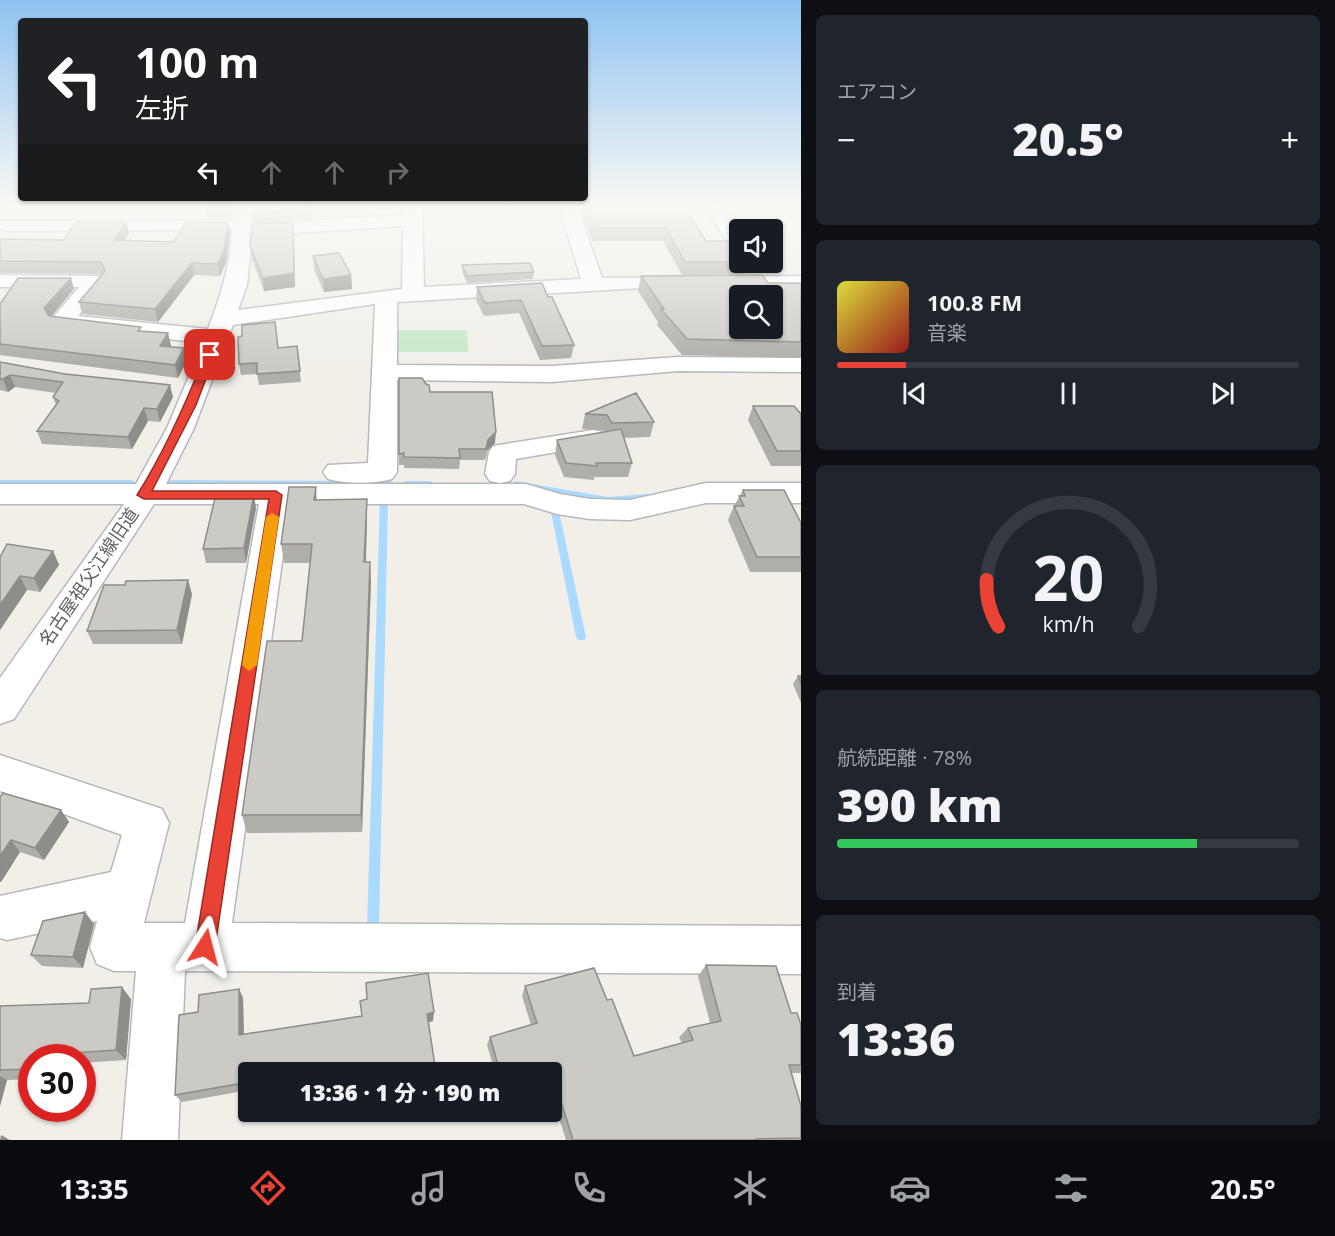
<!DOCTYPE html>
<html lang="ja">
<head>
<meta charset="utf-8">
<style>
  body { margin:0; font-family:"Open Sans","Noto Sans JP",sans-serif; background:#20242c; color:#f1f3f6; height:100vh; display:flex; flex-direction:column; font-size:22px; white-space:nowrap }
  * { box-sizing:border-box; margin:0 }
  p { font-size:20px; color:#9ea1a6 }
  .icon { flex:none; width:33px; height:33px; fill:none; stroke:currentColor; stroke-width:2; stroke-linecap:round; stroke-linejoin:round }
  .map { position:relative; flex:1; overflow:hidden }
  .panel { display:flex; flex-direction:column; gap:15px; padding:15px; background:#0d0f14; width:534px }
  .panel>* { flex:none }
  .banner { position:absolute; left:18px; top:18px; width:570px; height:183px; border-radius:6px; box-shadow:0 2px 4px #0004; background:#202124; color:#fff; overflow:hidden }
  .controls { position:absolute; left:729px; top:219px; display:grid; gap:12px }
  .controls a { display:grid; place-items:center; width:54px; height:54px; border-radius:6px; background:#171b24; box-shadow:0 2px 4px #0004; font-size:30px }
  .speed { position:absolute; left:18px; top:1044px; display:flex; gap:12px; font-size:30px; font-weight:700; text-align:center }
  .speed>* { display:grid; place-content:center; width:78px; height:78px; border-radius:50%; background:#171b24; box-shadow:0 2px 4px #0004; line-height:1 }
  .speed .limit { border:9px solid #d22; background:#fff; color:#111 }
  .pin { position:absolute; display:grid; place-items:center; width:51px; height:51px; color:#fff; margin:-26px; border-radius:12px; box-shadow:0 3px 9px #0006 }
  .me { position:absolute; width:66px; margin:-33px; rotate:9deg; stroke-linejoin:round; filter:drop-shadow(0 0 4px #0008) }
  .turn { display:flex; align-items:center; gap:21px; height:126px; padding:0 18px; font-size:27px }
  .turn .icon { width:78px; height:78px; stroke-width:2.5 }
  .turn b { display:block; font-size:42px; line-height:51px }
  .lanes { display:flex; align-items:center; height:57px; padding:0 18px; background:#0003; justify-content:center; gap:30px; direction:ltr }
  .lanes .off { opacity:.35 }
  .big { font-size:45px; font-weight:800; line-height:1.1 }
  .panel .card { flex:1; display:flex; flex-direction:column; justify-content:center; gap:9px; min-width:0; padding:0 21px; border-radius:9px; background:#20242c }
  .panel .dial { align-items:center; gap:0 }
  .dial svg { height:156px; overflow:visible; fill:none; stroke:#363941; stroke-width:7; stroke-linecap:round; text-anchor:middle }
  .dial text { fill:#f1f3f6; stroke:none }
  .song { display:flex; align-items:center; gap:18px }
  .cover { width:72px; height:72px; border-radius:9px; background:linear-gradient(135deg,hsl(60 70% 55%),hsl(0 70% 35%)) }
  .played { height:6px; border-radius:3px; background:linear-gradient(90deg,#ea4335 15%,#363941 15%) }
  .keys { display:flex; justify-content:space-around; direction:ltr }
  .heat { display:flex; justify-content:space-between; align-items:center; font-size:33px; direction:ltr }
  .charge { height:9px; border-radius:4px; background:linear-gradient(90deg,#34c759 78%,#363941 0) }
  .trip { position:absolute; left:238px; top:1062px; width:324px; height:60px; border-radius:6px; background:#171b24; box-shadow:0 2px 4px #0004; font-weight:800; line-height:60px; text-align:center }
  .menu { display:flex; height:96px; justify-content:space-around; align-items:center; background:#090b0e; color:#9ea1a6 }
  .menu .icon { width:42px; height:42px }
  .menu .active { color:#ea4335 }
  .menu b { font-size:27px; color:#f1f3f6 }
  main { display:flex; flex:1; min-height:0 }
  .map>svg:first-child { display:block }
  .green { fill:#c5e8c5 }
  .lines { fill:none; stroke-linecap:round; stroke-linejoin:round }
  .stream { fill:#aadaff; fill-rule:evenodd }
  .minor-casing { stroke:#b5b8bc; stroke-width:3 }
  .minor { fill:#fff; fill-rule:evenodd }
  .wall { fill:#afaea9 }
  .shaded-wall { fill:#8f8d8a }
  .building { fill:#cccac5; stroke:#8f8d8a; stroke-width:1.5; fill-rule:evenodd }
  .route { fill:#ea4335; stroke:#982c22; stroke-width:1.5 }
  .slow { fill:#f59e0b }
  .labels { text-anchor:middle; stroke-width:4.5; stroke-linejoin:round; paint-order:stroke }
  .street-label { font-size:18px; fill:#5f6368; stroke:#fff }
</style>
</head>
<body>
<main>
<div class="map">
<svg width="801" height="1140" viewBox="0 0 801 1140">
  <rect width="100%" height="100%" fill="#f1efe8"/>
  <path class="green" d="M 393,330 L 467,330 L 468,352 L 392,352 Z"/>
  <g class="lines">
    <path class="stream" d="M 0,480 L 132,480 L 136,483 L 132,486 L 0,486 Z
      M 171,480 L 391,481 L 395,484 L 391,487 L 168,485 L 167,483 L 168,481 Z
      M 405,481 L 430,481 L 434,484 L 430,487 L 402,486 L 401,484 Z
      M 515,481 L 608,497 L 647,494 L 651,497 L 647,500 L 608,503 L 512,486 L 511,484 Z
      M 384,497 L 388,500 L 379,928 L 378,933 L 373,934 L 368,933 L 367,928 L 380,500 Z
      M 554,504 L 558,507 L 586,637 L 584,640 L 578,640 L 576,637 L 550,507 Z"/>
    <g class="minor-casing">
      <path id="minor" d="M 234,205 L 252,205 L 252,224 L 404,215 L 404,205 L 422,205 L 424,287 L 581,279 L 559,205 L 577,205 L 602,278 L 801,276 L 801,288 L 642,288 L 397,302 L 397,365 L 552,366 L 678,357 L 801,358 L 801,372 L 678,371 L 552,382 L 397,380 L 397,472 L 392,479 C 373,484 347,484 328,479 L 323,472 L 328,465 L 368,463 L 375,304 L 233,325 L 194,428 L 166,484 L 526,484 L 560,494 L 590,499 L 630,500 L 706,483 L 801,483 L 801,503 L 706,503 L 630,520 L 590,519 L 557,514 L 524,504 L 290,504 L 232,923 L 801,926 L 801,974 L 185,971 L 178,1140 L 122,1140 L 136,971 L 114,971 L 97,964 L 90,947 L 97,921 L 7,940 L 0,938 L 0,896 L 111,872 L 122,835 L 0,791 L 0,755 L 162,809 L 169,823 L 144,923 L 185,923 L 259,504 L 154,504 L 14,719 L 0,724 L 0,678 L 124,504 L 0,504 L 0,484 L 136,484 L 167,428 L 203,343 L 53,326 L 50,321 L 79,287 L 0,287 L 0,275 L 104,276 L 107,281 L 78,316 L 208,329 C 221,295 230,266 232,230 L 6,231 L 0,229 L 0,221 L 233,220 ZM 403,226 L 402,289 L 238,310 L 247,285 L 252,236 Z
        M 704,205 L 722,205 L 740,231 L 740,253 L 733,251 Z
        M 593,430 L 603,432 L 607,438 L 603,444 L 516,459 L 515,474 L 510,481 L 500,483 L 490,481 L 485,474 L 489,452 L 493,446 Z"/>
    </g>
    <use href="#minor" class="minor"/>
  </g>
  <path class="wall" d="M 205,205 L 232,205 L 231,217 L 207,217 Z
    M 310,205 L 312,218 L 254,222 L 253,213 Z
    M 585,205 L 682,205 L 706,241 L 740,246 L 740,262 L 750,262 L 746,274 L 682,275 L 663,241 L 592,241 L 583,216 Z
    M 126,222 L 129,233 L 124,240 L 174,242 L 230,233 L 226,263 L 220,276 L 194,275 L 158,322 L 82,314 L 79,302 L 103,274 L 0,273 L 0,239 L 64,240 Z
    M 294,235 L 295,287 L 264,291 L 252,259 L 250,246 Z
    M 313,256 L 351,275 L 352,289 L 324,292 L 314,270 Z
    M 462,265 L 534,272 L 533,279 L 467,283 L 462,272 Z
    M 641,276 L 768,283 L 801,283 L 801,358 L 682,355 L 657,325 L 658,322 L 638,291 Z
    M 477,287 L 548,297 L 574,345 L 571,358 L 540,360 L 519,313 L 484,316 L 476,300 Z
    M 74,289 L 51,317 L 143,331 L 171,345 L 170,347 L 184,348 L 187,361 L 178,378 L 0,355 L 0,304 Z
    M 297,346 L 301,382 L 259,385 L 257,374 L 241,375 L 239,364 Z
    M 0,362 L 173,397 L 160,422 L 148,421 L 132,449 L 42,444 L 37,431 L 56,405 L 53,397 L 56,393 L 15,387 L 8,392 L 0,390 Z
    M 399,378 L 430,392 L 495,443 L 487,451 L 485,460 L 460,460 L 459,469 L 404,468 L 404,465 L 399,465 Z
    M 636,393 L 654,422 L 650,437 L 623,438 L 632,463 L 628,477 L 594,477 L 594,480 L 564,477 L 555,455 L 557,440 L 605,432 L 603,430 L 582,429 L 585,414 Z
    M 753,406 L 801,414 L 801,466 L 771,466 L 748,420 Z
    M 743,490 L 801,523 L 801,572 L 750,572 L 728,520 L 734,506 Z
    M 367,499 L 367,519 L 366,562 L 371,581 L 362,832 L 247,833 L 242,815 L 302,641 L 310,563 L 284,563 L 281,544 L 317,500 Z
    M 256,508 L 246,563 L 206,563 L 203,549 Z
    M 53,551 L 59,565 L 40,592 L 27,590 L 0,630 L 0,557 Z
    M 192,594 L 182,644 L 93,644 L 87,631 Z
    M 798,676 L 801,676 L 801,703 L 793,684 Z
    M 0,797 L 61,810 L 69,822 L 44,860 L 20,852 L 1,882 L 0,882 Z
    M 94,924 L 83,968 L 42,966 L 31,955 Z
    M 706,965 L 791,1013 L 801,1025 L 801,1073 L 791,1073 L 801,1106 L 801,1140 L 566,1140 L 552,1096 L 552,1072 L 545,1072 L 544,1071 L 539,1072 L 495,1072 L 487,1045 L 490,1037 L 531,1025 L 522,996 L 525,986 L 607,1000 L 634,1056 L 682,1043 L 679,1037 L 688,1028 L 710,1023 L 698,976 Z
    M 239,989 L 243,998 L 244,1035 L 433,1021 L 429,1022 L 436,1072 L 249,1072 L 249,1090 L 182,1102 L 175,1095 L 198,1012 Z
    M 131,999 L 126,1060 L 82,1063 L 82,1058 L 32,1058 L 32,1079 L 7,1080 L 0,1106 L 0,1006 L 89,1003 Z"/>
  <path class="shaded-wall" d="M 230,205 L 232,205 L 231,217 L 230,208 Z
    M 126,222 L 129,233 L 117,251 L 114,240 Z
    M 228,222 L 230,233 L 226,263 L 220,276 L 218,264 Z
    M 293,222 L 295,287 L 264,291 L 263,278 Z
    M 192,263 L 194,275 L 158,322 L 155,309 Z
    M 351,275 L 352,289 L 324,292 L 323,279 Z
    M 71,278 L 74,289 L 48,320 L 44,308 Z
    M 168,333 L 171,345 L 163,358 L 160,346 Z
    M 184,348 L 187,361 L 178,378 L 175,365 Z
    M 10,375 L 15,387 L 8,392 L 3,379 Z
    M 170,385 L 173,397 L 160,422 L 157,409 Z
    M 144,408 L 148,421 L 132,449 L 128,437 Z
    M 496,432 L 495,443 L 487,451 L 485,460 L 488,440 Z
    M 316,487 L 317,506 L 314,500 Z
    M 254,494 L 256,508 L 246,563 L 244,548 Z
    M 367,499 L 367,519 L 365,581 L 364,562 Z
    M 53,551 L 59,565 L 40,592 L 34,578 Z
    M 370,562 L 371,581 L 362,832 L 361,815 Z
    M 20,576 L 27,590 L 0,630 L 0,605 Z
    M 188,580 L 192,594 L 182,644 L 177,630 Z
    M 61,810 L 69,822 L 44,860 L 35,848 Z
    M 11,840 L 20,852 L 1,882 L 0,881 L 0,856 Z
    M 85,912 L 94,924 L 83,968 L 73,957 Z
    M 122,987 L 131,999 L 126,1060 L 116,1050 Z
    M 239,989 L 243,998 L 244,1044 L 239,1035 Z
    M 434,1012 L 433,1021 L 427,1023 L 427,1014 Z
    M 549,1063 L 544,1071 L 539,1072 L 516,1072 Z
    M 0,1076 L 7,1080 L 0,1106 Z
    M 1,1135 L 10,1140 L 0,1140 Z"/>
  <path class="building" d="M 205,205 L 230,205 L 230,208 L 205,208 Z
    M 252,205 L 310,205 L 311,209 L 253,213 Z
    M 585,205 L 682,205 L 706,241 L 736,241 L 740,246 L 740,262 L 685,262 L 666,228 L 594,228 Z
    M 76,222 L 126,222 L 114,240 L 174,242 L 186,222 L 228,222 L 224,251 L 218,264 L 192,263 L 155,309 L 79,302 L 105,271 L 101,262 L 0,261 L 0,239 L 64,240 Z
    M 293,222 L 294,273 L 263,278 L 250,246 L 252,224 Z
    M 339,253 L 351,275 L 323,279 L 313,256 Z
    M 530,263 L 534,272 L 467,276 L 462,265 Z
    M 762,275 L 768,283 L 801,283 L 801,342 L 687,339 L 661,309 L 664,309 L 641,276 ZM 740,296 L 772,296 L 772,328 L 740,328 Z
    M 18,278 L 71,278 L 44,308 L 49,316 L 141,327 L 138,331 L 168,333 L 160,346 L 184,348 L 175,365 L 0,344 L 0,304 Z
    M 542,283 L 548,297 L 552,297 L 574,345 L 542,346 L 521,300 L 485,303 L 477,287 Z
    M 275,322 L 278,348 L 297,346 L 300,371 L 257,374 L 257,363 L 239,364 L 238,337 L 242,336 L 242,325 Z
    M 0,362 L 65,374 L 170,385 L 157,409 L 144,408 L 128,437 L 37,431 L 59,401 L 53,397 L 63,382 L 10,375 L 3,379 L 0,379 Z
    M 399,378 L 422,378 L 426,384 L 429,385 L 430,392 L 492,392 L 496,432 L 488,440 L 486,449 L 459,449 L 460,458 L 404,457 L 404,453 L 399,454 Z
    M 636,393 L 654,422 L 612,423 L 607,415 L 585,414 Z
    M 753,406 L 794,406 L 801,414 L 801,451 L 777,451 Z
    M 621,429 L 632,463 L 596,463 L 597,466 L 566,463 L 557,440 Z
    M 289,487 L 316,487 L 314,500 L 367,499 L 364,562 L 370,562 L 361,815 L 242,815 L 267,641 L 302,641 L 312,544 L 281,544 Z
    M 743,490 L 784,490 L 801,523 L 801,557 L 757,557 L 734,506 L 744,506 L 739,496 L 745,496 Z
    M 216,494 L 254,494 L 244,548 L 203,549 Z
    M 7,544 L 53,551 L 34,578 L 20,576 L 0,605 L 0,557 Z
    M 188,580 L 177,630 L 87,631 L 104,585 L 125,585 L 126,581 Z
    M 798,676 L 801,676 L 801,684 Z
    M 3,793 L 61,810 L 35,848 L 11,840 L 0,856 L 0,797 Z
    M 85,912 L 73,957 L 31,955 L 43,921 Z
    M 706,965 L 776,966 L 791,1013 L 797,1013 L 801,1025 L 801,1065 L 789,1065 L 801,1106 L 801,1138 L 756,1139 L 756,1140 L 573,1140 L 549,1063 L 516,1072 L 500,1072 L 490,1037 L 537,1023 L 525,986 L 594,968 L 607,1000 L 612,999 L 634,1056 L 693,1040 L 688,1028 L 721,1021 Z
    M 428,973 L 434,1012 L 427,1014 L 436,1072 L 367,1072 L 367,1070 L 349,1072 L 249,1072 L 249,1082 L 175,1095 L 179,1015 L 198,1012 L 199,995 L 239,989 L 239,1035 L 362,1016 L 360,1001 L 367,999 L 366,983 Z
    M 122,987 L 116,1050 L 44,1055 L 44,1058 L 32,1058 L 32,1069 L 0,1070 L 0,1006 L 89,1003 L 91,989 Z"/>
  <linearGradient id="sky" x2="0" y2="1"><stop stop-color="#8fc3f1"/><stop offset="0.56" stop-color="#f9f8f5"/><stop offset="1" stop-color="#f9f8f5" stop-opacity="0"/></linearGradient>
  <rect width="801" height="365" fill="url(#sky)"/>
  <path class="route" d="M 210,352 L 215,355 L 196,405 L 152,491 L 276,491 L 282,495 L 215,947 L 212,954 L 205,957 L 198,954 L 195,947 L 269,499 L 144,499 L 137,495 C 165,451 186,403 205,355 Z"/>
  <path class="slow" d="M 272,513 L 279,517 L 257,665 L 249,671 L 242,665 L 266,517 Z"/>
  <g class="labels">
    <g class="street-label">
      <text transform="translate(89 577) rotate(-56)" y="6">名古屋祖父江線旧道</text>
    </g>
  </g>
</svg>
<div class="controls">
<a><svg class="icon" aria-label="sound" viewBox="0 0 24 24"><path d="M4 9h4l5-4v14l-5-4H4zM17 9q2 3 0 6"/></svg></a>
<a><svg class="icon" aria-label="search" viewBox="0 0 24 24"><circle cx="10" cy="10" r="6"/><path d="M15 15l6 6"/></svg></a>
</div>
<div class="speed"><div class="limit">30</div></div>
<div class="pin" style="left:210px;top:355px;background:#d93025"><svg class="icon" aria-label="arrive" viewBox="0 0 24 24"><path d="M6 21V4h12l-3 4 3 4H6"/></svg></div>
<svg class="me" style="left:205px;top:947px" viewBox="-20 -20 40 40"><path d="M0-17L14 15 0 8-14 15z" fill="#ea4335" stroke="#fff" stroke-width="4"/></svg>
<div class="trip">13:36 · 1 分 · 190 m</div>
<div class="banner">
<div class="turn"><svg class="icon" aria-label="left" viewBox="0 0 24 24"><path d="M17 20v-9H6M10 6l-5 5 5 5"/></svg><div><b>100 m</b>左折</div></div>
<div class="lanes"><svg class="icon" aria-label="left" viewBox="0 0 24 24"><path d="M17 20v-9H6M10 6l-5 5 5 5"/></svg><svg class="icon off" aria-label="ahead" viewBox="0 0 24 24"><path d="M12 20V5M6 11l6-6 6 6"/></svg><svg class="icon off" aria-label="ahead" viewBox="0 0 24 24"><path d="M12 20V5M6 11l6-6 6 6"/></svg><svg class="icon off" aria-label="right" viewBox="0 0 24 24"><path d="M7 20v-9h11M14 6l5 5-5 5"/></svg></div>
</div>
</div>
<section class="panel">
<div class="card"><p>エアコン</p>
<div class="heat"><a>−</a><b class="big">20.5°</b><a>+</a></div>
</div>
<div class="card">
<div class="song"><i class="cover"></i><div><b>100.8 FM</b><p>音楽</p></div></div>
<div class="played"></div>
<div class="keys"><svg class="icon" aria-label="previous" viewBox="0 0 24 24"><path d="M18 5L8 12l10 7zM5 5v14"/></svg><svg class="icon" aria-label="pause" viewBox="0 0 24 24"><path d="M8 5v14M16 5v14"/></svg><svg class="icon" aria-label="next" viewBox="0 0 24 24"><path d="M6 5l10 7-10 7zM19 5v14"/></svg></div>
</div>
<div class="card dial"><svg viewBox="0 0 100 80">
<path d="M14 69A42 42 0 1 1 86 69"/>
<path d="M14 69A42 42 0 0 1 8 45" stroke="#ea4335"/>
<text x="50" y="56" font-size="32" font-weight="700">20</text>
<text x="50" y="72" font-size="11">km/h</text>
</svg></div>
<div class="card"><p>航続距離 · 78%</p><b class="big">390 km</b><div class="charge"></div></div>
<div class="card"><p>到着</p><b class="big">13:36</b></div>
</section>
</main>
<nav class="menu">
<b>13:35</b>
<svg class="icon active" aria-label="directions" viewBox="0 0 24 24"><path d="M12 3l9 9-9 9-9-9zM9 14v-3h6M13 9l2 2-2 2"/></svg>
<svg class="icon" aria-label="music" viewBox="0 0 24 24"><path d="M9 18V5l10-2v13"/><circle cx="6" cy="18" r="3"/><circle cx="16" cy="16" r="3"/></svg>
<svg class="icon" aria-label="phone" viewBox="0 0 24 24"><path d="M5 4h4l2 5-3 2q2 4 5 5l2-3 5 2v4C11 20 4 13 5 4z"/></svg>
<svg class="icon" aria-label="climate" viewBox="0 0 24 24"><path d="M12 3v18M4 7l16 10M4 17L20 7"/></svg>
<svg class="icon" aria-label="car" viewBox="0 0 24 24"><path d="M5 17H2v-5l4-1 3-4h7l3 4 3 1v5h-3M9 17h6M6 11h13"/><circle cx="7" cy="17" r="2"/><circle cx="17" cy="17" r="2"/></svg>
<svg class="icon" aria-label="filters" viewBox="0 0 24 24"><path d="M4 7h16M4 17h16"/><circle cx="9" cy="7" r="2"/><circle cx="15" cy="17" r="2"/></svg>
<b>20.5°</b>
</nav>
</body>
</html>
